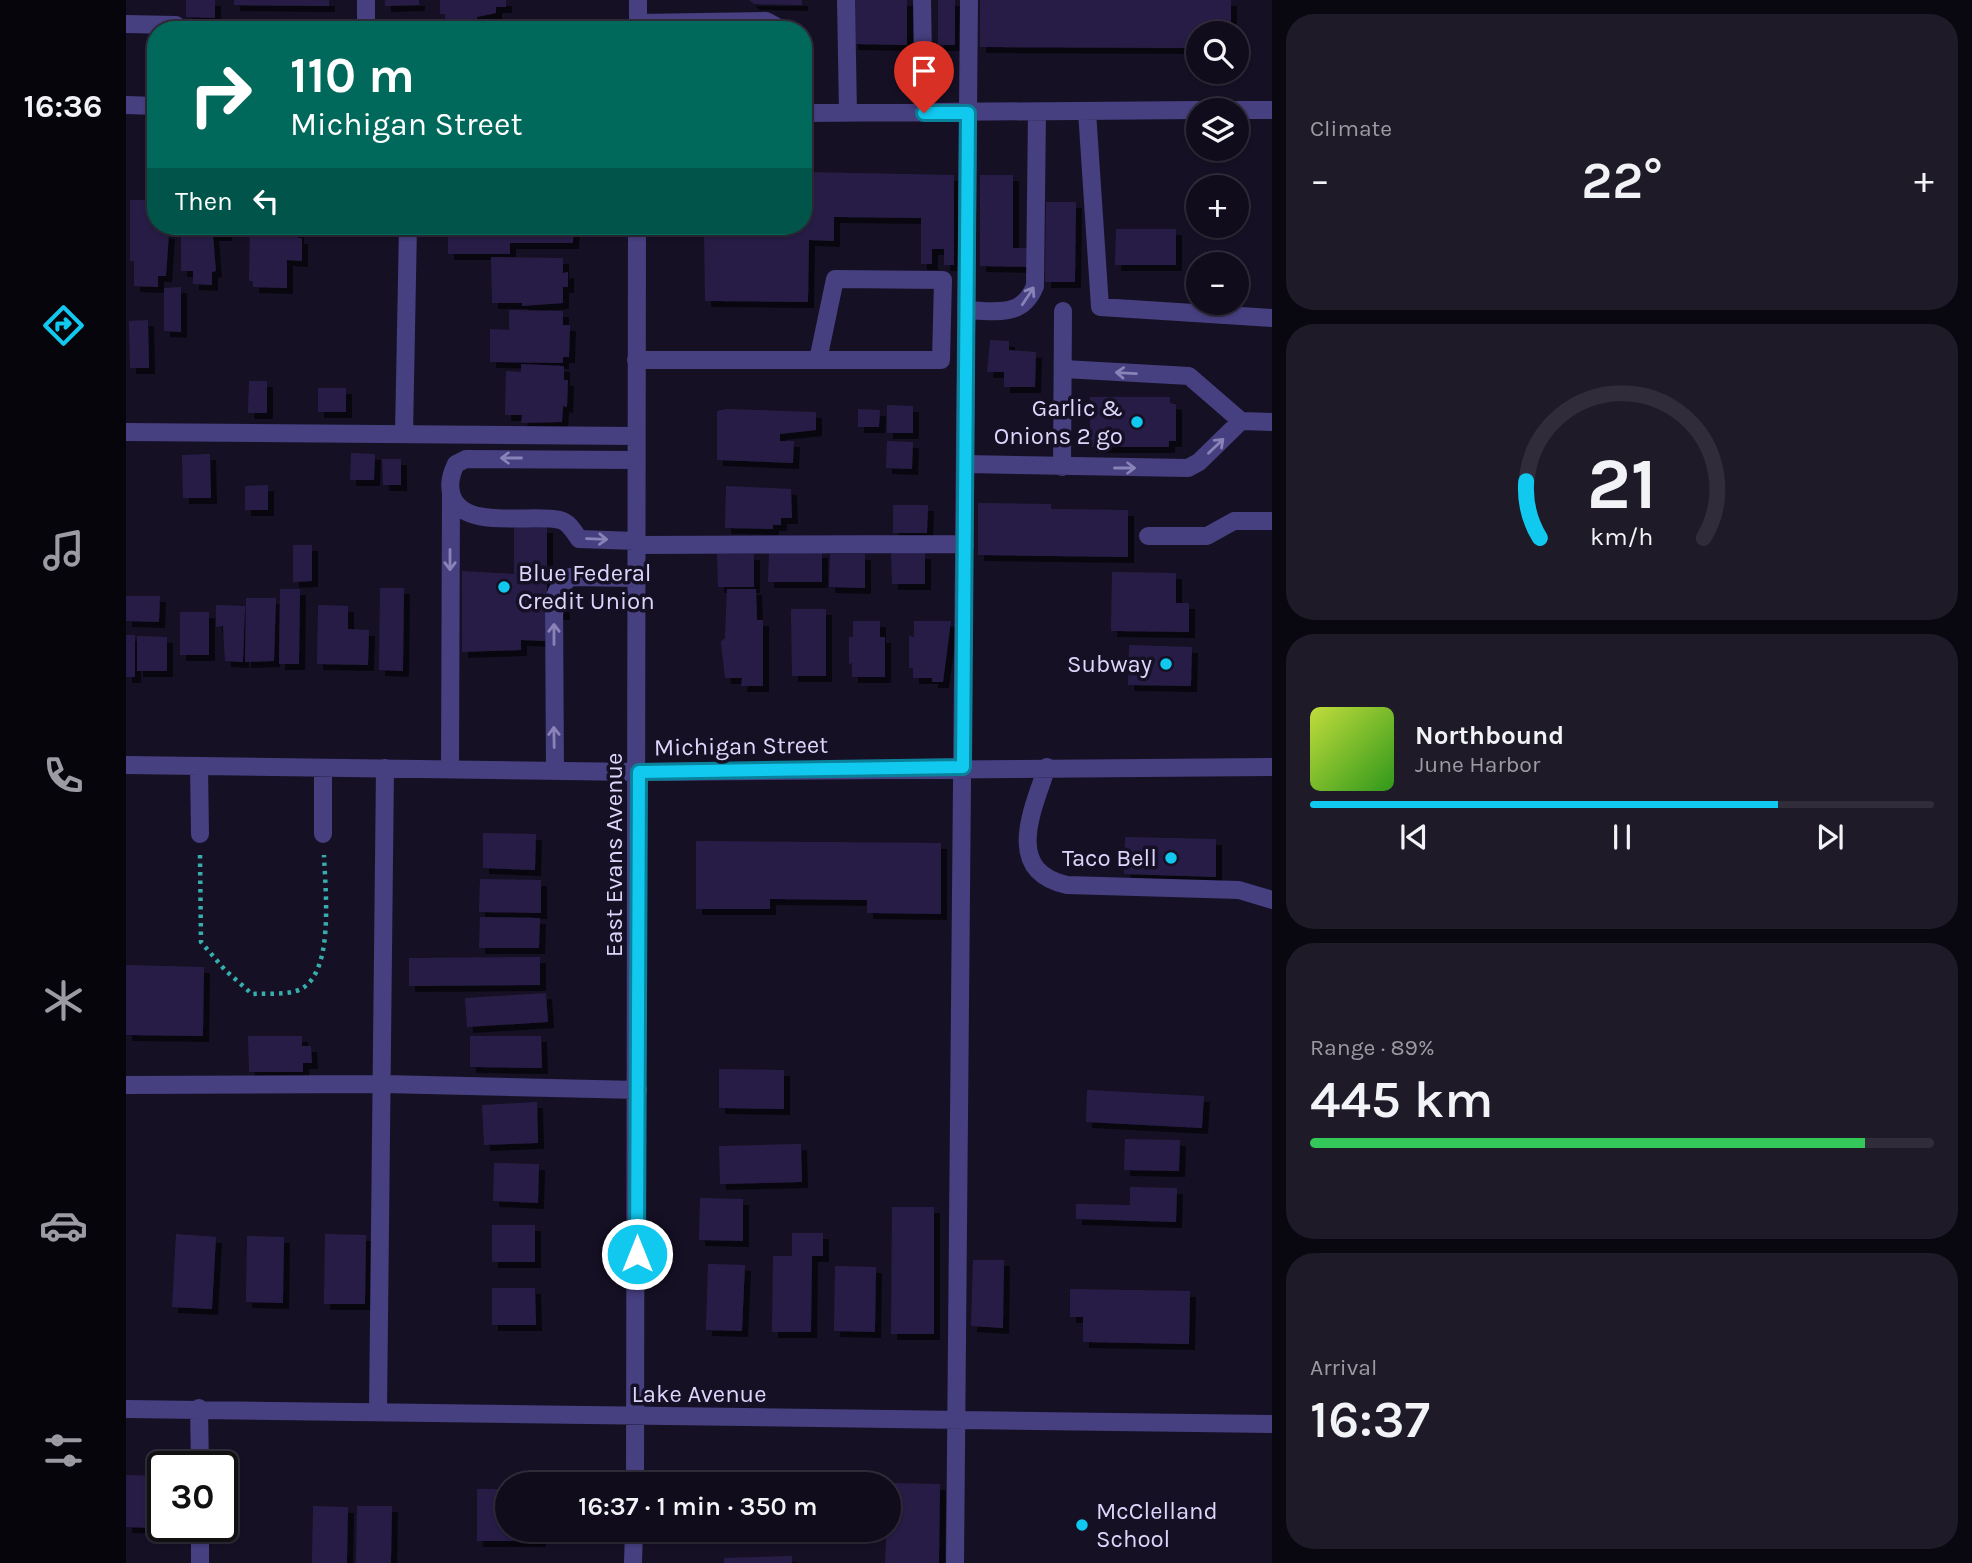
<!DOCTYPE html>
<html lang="en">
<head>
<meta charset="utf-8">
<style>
  body { margin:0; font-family:Karla,sans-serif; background:#1e1a28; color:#f1f3f6; height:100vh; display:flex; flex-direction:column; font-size:26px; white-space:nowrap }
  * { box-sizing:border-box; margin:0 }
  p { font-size:23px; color:#9c9ba3 }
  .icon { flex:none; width:38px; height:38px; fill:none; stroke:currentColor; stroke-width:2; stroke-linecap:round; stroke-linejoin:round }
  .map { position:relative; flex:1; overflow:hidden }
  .sheet { display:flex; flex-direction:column; gap:14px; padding:14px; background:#09070f; width:700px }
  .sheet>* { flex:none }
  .hud { position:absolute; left:21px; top:21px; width:665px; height:214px; border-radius:28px; box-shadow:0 2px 5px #0004,0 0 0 2px #302c3a; background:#00695c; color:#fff; overflow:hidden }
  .tools { position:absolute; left:1060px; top:21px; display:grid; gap:14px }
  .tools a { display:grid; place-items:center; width:63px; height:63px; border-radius:50%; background:#100c1b; box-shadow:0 2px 5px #0004,0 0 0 2px #302c3a; font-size:35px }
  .speed { position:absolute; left:21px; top:1451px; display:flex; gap:14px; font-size:35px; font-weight:700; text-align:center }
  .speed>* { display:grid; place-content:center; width:91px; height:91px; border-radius:50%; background:#100c1b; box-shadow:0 2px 5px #0004,0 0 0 2px #302c3a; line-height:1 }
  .speed .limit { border:4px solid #111; border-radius:10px; background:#fff; color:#111 }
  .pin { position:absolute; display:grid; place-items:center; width:60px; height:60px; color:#fff; margin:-72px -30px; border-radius:50% 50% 50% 0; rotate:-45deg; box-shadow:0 0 7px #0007 }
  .pin .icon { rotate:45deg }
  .me { position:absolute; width:77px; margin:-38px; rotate:0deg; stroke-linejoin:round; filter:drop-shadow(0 0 5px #0008) }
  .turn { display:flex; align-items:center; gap:24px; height:147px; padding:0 28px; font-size:32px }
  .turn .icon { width:91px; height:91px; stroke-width:2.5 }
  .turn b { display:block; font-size:49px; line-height:60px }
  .then { display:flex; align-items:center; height:66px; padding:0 28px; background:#0003; gap:14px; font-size:26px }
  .big { font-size:52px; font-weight:600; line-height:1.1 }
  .sheet .card { flex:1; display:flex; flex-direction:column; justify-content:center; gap:10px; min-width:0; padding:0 24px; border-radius:28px; background:#1e1a28 }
  .sheet .dial { align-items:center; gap:0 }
  .dial svg { height:182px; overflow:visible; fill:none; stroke:#302c3a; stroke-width:7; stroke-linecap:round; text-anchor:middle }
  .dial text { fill:#f1f3f6; stroke:none }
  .song { display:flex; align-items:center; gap:21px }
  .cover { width:84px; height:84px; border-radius:10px; background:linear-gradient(135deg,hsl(70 70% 55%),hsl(110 70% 35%)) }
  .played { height:7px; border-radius:4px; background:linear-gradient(90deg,#11c8ee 75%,#302c3a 75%) }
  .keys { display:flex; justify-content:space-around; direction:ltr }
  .heat { display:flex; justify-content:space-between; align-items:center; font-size:38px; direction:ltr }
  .charge { height:10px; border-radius:5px; background:linear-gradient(90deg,#34c759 89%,#302c3a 0) }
  .trip { position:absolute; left:369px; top:1472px; width:406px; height:70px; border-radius:35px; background:#100c1b; box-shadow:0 2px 5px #0004,0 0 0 2px #302c3a; font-weight:600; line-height:70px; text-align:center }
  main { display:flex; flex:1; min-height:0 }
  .dock { display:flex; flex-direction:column; width:126px; justify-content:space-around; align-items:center; background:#06050b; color:#9c9ba3 }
  .dock .icon { width:49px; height:49px }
  .dock .selected { color:#11c8ee }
  .dock b { font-size:32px; color:#f1f3f6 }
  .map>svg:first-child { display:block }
  .building { fill:#281e44; filter:url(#shadow) }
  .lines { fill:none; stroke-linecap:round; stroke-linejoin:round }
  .path { stroke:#38adae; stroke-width:4.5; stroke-dasharray:3.5 5; stroke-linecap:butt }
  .minor { stroke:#463f80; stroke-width:18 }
  .oneway { stroke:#8a83b8 }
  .route-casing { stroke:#0b829b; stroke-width:18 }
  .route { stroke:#11c8ee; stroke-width:12 }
  .poi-dot { fill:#11c8ee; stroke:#151024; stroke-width:2.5 }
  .labels { text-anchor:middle; stroke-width:7; stroke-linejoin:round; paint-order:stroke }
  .poi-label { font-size:24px; fill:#ddd6fc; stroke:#151024; text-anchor:end }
  .street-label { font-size:24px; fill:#ddd6fc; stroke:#151024 }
</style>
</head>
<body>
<main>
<nav class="dock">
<b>16:36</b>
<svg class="icon selected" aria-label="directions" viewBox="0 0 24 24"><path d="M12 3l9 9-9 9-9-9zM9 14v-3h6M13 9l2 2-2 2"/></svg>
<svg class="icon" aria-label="music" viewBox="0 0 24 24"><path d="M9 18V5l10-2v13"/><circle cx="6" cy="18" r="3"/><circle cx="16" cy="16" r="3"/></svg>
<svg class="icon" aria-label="phone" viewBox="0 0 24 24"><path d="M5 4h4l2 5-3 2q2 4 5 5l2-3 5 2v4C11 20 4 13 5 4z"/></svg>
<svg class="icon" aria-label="climate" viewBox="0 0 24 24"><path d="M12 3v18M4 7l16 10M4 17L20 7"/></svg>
<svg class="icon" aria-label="car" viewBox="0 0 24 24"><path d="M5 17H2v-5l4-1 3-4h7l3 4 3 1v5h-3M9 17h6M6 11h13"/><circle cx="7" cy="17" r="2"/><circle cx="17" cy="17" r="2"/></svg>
<svg class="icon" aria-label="filters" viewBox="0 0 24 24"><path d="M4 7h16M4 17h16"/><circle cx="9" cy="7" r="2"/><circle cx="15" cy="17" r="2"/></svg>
</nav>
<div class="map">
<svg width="1146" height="1563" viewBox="0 0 1146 1563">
  <defs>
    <filter id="shadow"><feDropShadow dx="6" dy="6" stdDeviation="0" flood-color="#0009"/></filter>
  </defs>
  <rect width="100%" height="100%" fill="#151024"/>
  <path class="building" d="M 60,0 L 89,0 L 89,18 L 60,17 Z
    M 108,0 L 203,0 L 203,6 L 108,5 Z
    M 259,0 L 293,0 L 293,5 L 259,6 Z
    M 314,0 L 380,0 L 380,7 L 370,7 L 370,13 L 351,17 L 351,23 L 319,22 L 319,14 L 314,14 Z
    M 623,0 L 676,0 L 676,5 L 628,4 Z
    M 726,0 L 781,0 L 781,45 L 726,44 Z
    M 812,0 L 829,0 L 829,45 L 812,45 Z
    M 854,0 L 1105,0 L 1105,33 L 1073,33 L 1073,48 L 854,47 Z
    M 677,172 L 828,175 L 828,265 L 818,265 L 818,249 L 806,249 L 806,264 L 795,264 L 795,218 L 708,217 L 708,241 L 683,240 L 682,302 L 579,301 L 578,226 L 677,226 Z
    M 854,175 L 887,175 L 887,248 L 906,248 L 906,267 L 854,266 Z
    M 4,200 L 30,200 L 30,226 L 38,226 L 38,233 L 43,233 L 40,276 L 32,276 L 32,287 L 8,286 L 8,261 L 4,261 Z
    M 920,202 L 950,202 L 949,282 L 919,282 Z
    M 55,226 L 100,226 L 100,235 L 87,235 L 90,271 L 86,272 L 86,285 L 67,284 L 67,271 L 55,271 Z
    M 124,226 L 172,226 L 172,238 L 176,238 L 176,261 L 161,260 L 161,288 L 127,287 L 127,281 L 123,281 Z
    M 322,226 L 448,226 L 447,243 L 384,243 L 384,254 L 322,254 Z
    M 990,229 L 1050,229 L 1050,265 L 989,265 Z
    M 365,257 L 437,258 L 437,273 L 442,272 L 442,287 L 437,287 L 437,303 L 396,306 L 396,303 L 366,303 Z
    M 55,287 L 55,332 L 38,331 L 38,288 Z
    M 383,310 L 437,311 L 437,325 L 444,325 L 443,357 L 437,357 L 437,363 L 364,362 L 364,329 L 383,330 Z
    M 22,320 L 23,368 L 4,368 L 3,321 Z
    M 864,340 L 883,341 L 883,350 L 910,352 L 909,387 L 878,387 L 878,372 L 861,372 Z
    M 395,364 L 438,366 L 438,380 L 442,380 L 441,407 L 437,406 L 436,422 L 395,423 L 396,415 L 379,415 L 380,371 L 395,372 Z
    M 123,381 L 141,381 L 141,413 L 122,413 Z
    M 192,388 L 220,388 L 220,412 L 192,412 Z
    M 964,397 L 1044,397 L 1044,403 L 1050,404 L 1050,441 L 1043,441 L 1043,447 L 964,447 Z
    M 761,405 L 787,406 L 787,433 L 761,433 Z
    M 601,409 L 690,412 L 690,430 L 654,434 L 654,441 L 668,441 L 667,463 L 591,460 L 591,411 Z
    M 732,409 L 754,410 L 753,427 L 732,427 Z
    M 761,441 L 787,442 L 786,469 L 760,468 Z
    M 225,453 L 249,454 L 248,480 L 224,480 Z
    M 84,454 L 85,498 L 57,498 L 56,455 Z
    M 256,459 L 275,459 L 275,485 L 257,485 Z
    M 142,485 L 142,510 L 119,510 L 119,486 Z
    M 600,486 L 665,489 L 666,518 L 655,518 L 655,525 L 647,525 L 647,529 L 599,528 Z
    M 852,503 L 925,504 L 925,509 L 1002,510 L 1002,557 L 852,555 Z
    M 767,505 L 802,505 L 801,533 L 767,533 Z
    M 388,527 L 421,527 L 421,601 L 437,601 L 438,614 L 420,614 L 419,641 L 395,640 L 395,650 L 336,652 L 336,571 L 388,574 Z
    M 167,545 L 186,545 L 186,581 L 167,582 Z
    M 643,552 L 696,552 L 696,582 L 642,582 Z
    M 765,553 L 799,553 L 799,584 L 766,584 Z
    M 591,554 L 628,554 L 628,587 L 592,587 Z
    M 704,554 L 739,554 L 739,588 L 703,587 Z
    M 986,572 L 1050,573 L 1050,603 L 1063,603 L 1063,632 L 985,631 Z
    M 254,588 L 278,588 L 277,671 L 253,670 Z
    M 154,589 L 174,589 L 173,664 L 153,664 Z
    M 601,589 L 630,589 L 631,620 L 637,620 L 637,686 L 615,686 L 616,678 L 599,678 L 595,642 L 599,638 Z
    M 0,596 L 34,596 L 33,622 L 0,621 Z
    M 120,598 L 150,598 L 148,661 L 119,662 Z
    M 90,605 L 119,606 L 117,662 L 99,661 L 97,626 L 90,627 Z
    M 192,605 L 222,606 L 222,629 L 243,630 L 242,665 L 191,664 Z
    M 665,609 L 700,609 L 700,676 L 666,676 Z
    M 54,612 L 83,612 L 83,655 L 54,655 Z
    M 727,621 L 754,621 L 754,637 L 759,637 L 759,677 L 726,677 L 726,663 L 723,664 L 723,637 L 727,637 Z
    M 788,621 L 825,621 L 817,682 L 806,682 L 806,678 L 787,678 L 787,668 L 783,668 L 783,636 L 788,637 Z
    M 0,635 L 9,635 L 9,677 L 0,677 Z
    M 11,636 L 41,637 L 41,671 L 11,671 Z
    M 1003,645 L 1066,647 L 1065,686 L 1002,685 Z
    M 357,833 L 410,834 L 409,870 L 357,868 Z
    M 999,837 L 1090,839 L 1090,877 L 998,874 Z
    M 570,841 L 815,843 L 815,914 L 741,913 L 741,900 L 644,899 L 644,909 L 570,909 Z
    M 354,879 L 415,880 L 415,913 L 353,912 Z
    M 354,917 L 414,918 L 413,948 L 353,948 Z
    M 414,957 L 414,985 L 283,986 L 283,958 Z
    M 0,965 L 78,967 L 77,1036 L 0,1035 Z
    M 420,993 L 422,1022 L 341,1027 L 339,998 Z
    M 122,1036 L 176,1036 L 176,1046 L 185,1046 L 186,1063 L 177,1063 L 177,1072 L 123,1072 Z
    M 344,1036 L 415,1036 L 416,1068 L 344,1067 Z
    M 593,1069 L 658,1070 L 658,1109 L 593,1108 Z
    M 961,1090 L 1078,1096 L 1076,1128 L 960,1122 Z
    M 411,1102 L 412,1143 L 358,1145 L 356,1105 Z
    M 999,1139 L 1054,1140 L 1053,1171 L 998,1170 Z
    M 675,1144 L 676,1182 L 594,1184 L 593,1146 Z
    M 368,1163 L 413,1164 L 412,1203 L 367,1201 Z
    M 1004,1187 L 1051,1188 L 1050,1222 L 950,1219 L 950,1204 L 1004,1205 Z
    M 574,1198 L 617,1199 L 617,1241 L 573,1240 Z
    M 766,1207 L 808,1207 L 808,1334 L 765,1334 Z
    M 366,1225 L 409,1225 L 409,1262 L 366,1262 Z
    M 666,1233 L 697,1233 L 697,1256 L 686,1256 L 685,1332 L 646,1332 L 647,1256 L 666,1256 Z
    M 50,1234 L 90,1237 L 86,1309 L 46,1307 Z
    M 199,1234 L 240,1235 L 239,1304 L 198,1304 Z
    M 121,1236 L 158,1237 L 157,1303 L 120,1302 Z
    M 847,1260 L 878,1260 L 877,1328 L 845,1326 Z
    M 582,1264 L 619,1265 L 616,1331 L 580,1330 Z
    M 709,1266 L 750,1267 L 749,1332 L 708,1331 Z
    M 366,1288 L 409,1288 L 410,1325 L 366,1325 Z
    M 944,1289 L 1064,1291 L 1063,1344 L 957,1342 L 957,1317 L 944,1317 Z
    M 0,1475 L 33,1476 L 32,1528 L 0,1527 Z
    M 763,1483 L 814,1484 L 813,1563 L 759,1563 Z
    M 351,1489 L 382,1489 L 382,1530 L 414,1530 L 414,1541 L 351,1541 Z
    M 187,1506 L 222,1507 L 221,1563 L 186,1563 Z
    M 231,1506 L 266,1506 L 265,1563 L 230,1563 Z
    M 598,1530 L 676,1530 L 676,1534 L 598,1533 Z
    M 666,1556 L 666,1563 L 598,1563 L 598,1558 Z"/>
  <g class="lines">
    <path class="path" d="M 74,855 L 75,942 L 99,970 L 126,994 C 140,993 157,995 170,991 C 210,979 199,889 198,855"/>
    <path class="minor" d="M 240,0 L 240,30
      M 512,0 L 512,30
      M 720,0 L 722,113
      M 796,0 L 798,113
      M 512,23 L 640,21 L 657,30
      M 0,24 L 50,25
      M 0,105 L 30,106
      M 1083,110 L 1146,110
      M 961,111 L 974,307 L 1146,318
      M 677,113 L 1073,110
      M 841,310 C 870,311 896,318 909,286 L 911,112
      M 510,360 L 815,360 L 817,280 L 709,279 L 692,360
      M 938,369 L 1063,376 L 1115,421 L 1146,422
      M 0,432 L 510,436
      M 278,434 L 282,226
      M 510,460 L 340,459 L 330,464 C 325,474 322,485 326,496 C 338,531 407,513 434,520 C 443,522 448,532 453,539 L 510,541
      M 839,464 L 1062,468 L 1073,462 L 1115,421
      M 936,467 L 937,311
      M 1022,536 L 1081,536 L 1108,521 L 1146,521
      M 510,545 L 839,544
      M 0,765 L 513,772 L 1146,767
      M 73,766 L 74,834
      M 921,767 C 907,809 877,871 941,885 L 1113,890 L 1146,900
      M 197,768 L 197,834
      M 324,769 L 325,492
      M 429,771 L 428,599 L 431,591 L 444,577 L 510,578
      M 0,1085 L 258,1084 L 512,1090
      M 73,1408 L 74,1466
      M 0,1409 L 1146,1424
      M 252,1412 L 259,768
      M 509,1484 L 511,226
      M 74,1526 L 74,1563
      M 507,1563 L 508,1530
      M 829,1563 L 843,0"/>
  </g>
  <defs><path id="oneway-shaft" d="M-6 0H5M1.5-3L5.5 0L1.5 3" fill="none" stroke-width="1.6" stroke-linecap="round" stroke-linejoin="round" transform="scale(1.75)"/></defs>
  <g class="oneway">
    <use href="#oneway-shaft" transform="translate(902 296) rotate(-57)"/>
    <use href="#oneway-shaft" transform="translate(1000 373) rotate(-177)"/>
    <use href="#oneway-shaft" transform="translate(1090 446) rotate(-44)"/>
    <use href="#oneway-shaft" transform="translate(385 458) rotate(180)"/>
    <use href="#oneway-shaft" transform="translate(999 468)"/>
    <use href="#oneway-shaft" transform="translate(471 539) rotate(2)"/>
    <use href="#oneway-shaft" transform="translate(324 560) rotate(90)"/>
    <use href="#oneway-shaft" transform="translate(428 634) rotate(-90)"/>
    <use href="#oneway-shaft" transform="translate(428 737) rotate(-91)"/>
  </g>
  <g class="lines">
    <g class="route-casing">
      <path id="route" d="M 511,1254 L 513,772 L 837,767 L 842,113 L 798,113"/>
    </g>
    <use href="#route" class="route"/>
  </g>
  <g class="poi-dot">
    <circle cx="1011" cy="422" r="7"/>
    <circle cx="378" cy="587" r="7"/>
    <circle cx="1040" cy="664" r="7"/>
    <circle cx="1045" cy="858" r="7"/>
    <circle cx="956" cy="1525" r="7"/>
  </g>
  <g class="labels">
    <g class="poi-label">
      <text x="997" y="416">Garlic &amp;<tspan x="997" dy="28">Onions 2 go</tspan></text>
      <text x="392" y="581" text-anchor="start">Blue Federal<tspan x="392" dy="28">Credit Union</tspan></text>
      <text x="1026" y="672">Subway</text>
      <text x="1031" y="866">Taco Bell</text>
      <text x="970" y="1519" text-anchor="start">McClelland<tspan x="970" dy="28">School</tspan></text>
    </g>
    <g class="street-label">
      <text transform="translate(615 746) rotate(-1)" y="8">Michigan Street</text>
      <text transform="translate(488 855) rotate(-90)" y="8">East Evans Avenue</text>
      <text x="573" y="1402">Lake Avenue</text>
    </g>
  </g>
</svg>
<div class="tools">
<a><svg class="icon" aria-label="search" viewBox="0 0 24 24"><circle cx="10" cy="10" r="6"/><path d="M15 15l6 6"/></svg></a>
<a><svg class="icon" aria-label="layers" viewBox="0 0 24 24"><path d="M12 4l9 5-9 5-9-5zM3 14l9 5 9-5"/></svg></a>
<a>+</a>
<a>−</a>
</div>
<div class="speed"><div class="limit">30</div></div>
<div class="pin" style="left:798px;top:113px;background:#d93025"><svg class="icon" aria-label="arrive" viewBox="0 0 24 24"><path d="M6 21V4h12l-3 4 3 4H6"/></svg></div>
<svg class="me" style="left:511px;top:1254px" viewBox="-20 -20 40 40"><circle r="17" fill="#11c8ee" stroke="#fff" stroke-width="3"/><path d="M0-11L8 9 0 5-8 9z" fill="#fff"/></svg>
<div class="trip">16:37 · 1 min · 350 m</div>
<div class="hud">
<div class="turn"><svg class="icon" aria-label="right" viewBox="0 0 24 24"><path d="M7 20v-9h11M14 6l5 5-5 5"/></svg><div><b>110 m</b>Michigan Street</div></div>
<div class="then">Then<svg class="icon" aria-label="left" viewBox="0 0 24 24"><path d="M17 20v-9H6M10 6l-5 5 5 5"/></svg></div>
</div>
</div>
<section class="sheet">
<div class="card"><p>Climate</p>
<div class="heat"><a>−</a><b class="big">22°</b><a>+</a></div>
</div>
<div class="card dial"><svg viewBox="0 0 100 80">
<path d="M14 69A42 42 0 1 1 86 69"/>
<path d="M14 69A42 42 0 0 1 8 44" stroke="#11c8ee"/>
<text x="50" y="56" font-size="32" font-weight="700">21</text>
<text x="50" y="72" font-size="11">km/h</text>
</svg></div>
<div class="card">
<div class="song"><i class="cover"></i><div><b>Northbound</b><p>June Harbor</p></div></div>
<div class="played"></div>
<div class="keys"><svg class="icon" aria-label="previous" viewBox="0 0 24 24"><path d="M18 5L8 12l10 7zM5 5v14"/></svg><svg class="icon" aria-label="pause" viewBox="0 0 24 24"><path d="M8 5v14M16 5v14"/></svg><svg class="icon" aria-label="next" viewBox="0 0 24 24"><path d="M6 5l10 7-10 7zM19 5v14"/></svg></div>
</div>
<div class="card"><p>Range · 89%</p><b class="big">445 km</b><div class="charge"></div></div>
<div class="card"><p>Arrival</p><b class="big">16:37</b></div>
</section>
</main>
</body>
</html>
